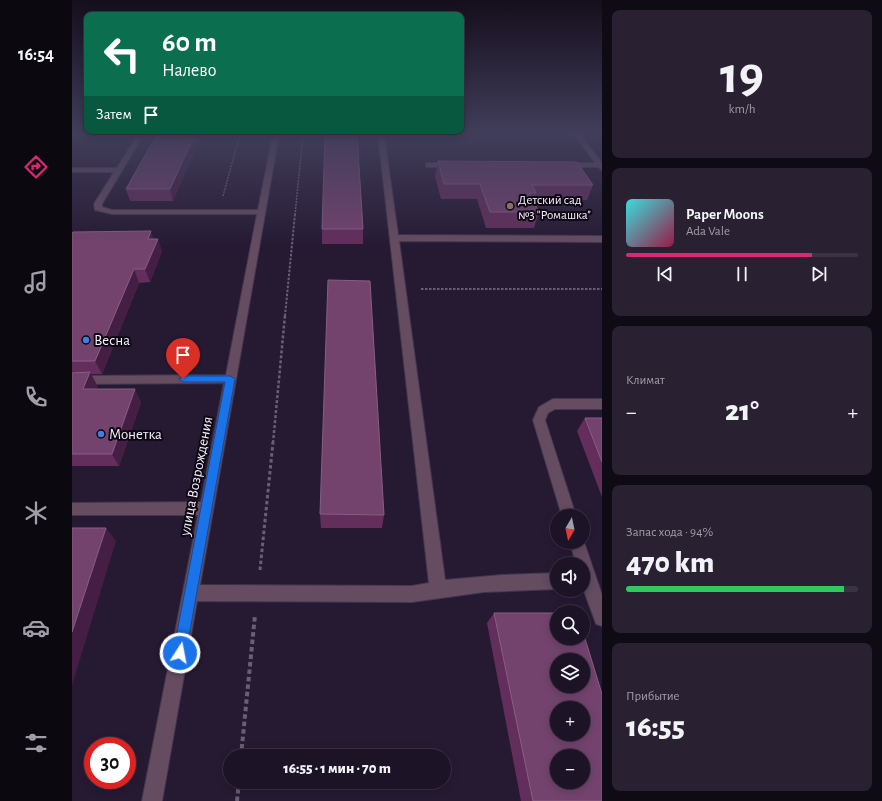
<!DOCTYPE html>
<html lang="ru">
<head>
<meta charset="utf-8">
<style>
  body { margin:0; font-family:"Alegreya Sans",sans-serif; background:#292132; color:#f1f3f6; height:100vh; display:flex; flex-direction:column; font-size:15px; white-space:nowrap }
  * { box-sizing:border-box; margin:0 }
  p { font-size:13px; color:#a09ea7 }
  .icon { flex:none; width:22px; height:22px; fill:none; stroke:currentColor; stroke-width:2; stroke-linecap:round; stroke-linejoin:round }
  .map { position:relative; flex:1; overflow:hidden }
  .details { display:flex; flex-direction:column; gap:10px; padding:10px; background:#0f0b15; width:280px }
  .details>* { flex:none }
  .top-card { position:absolute; left:12px; top:12px; width:380px; height:122px; border-radius:8px; box-shadow:0 2px 10px #0003,0 0 0 1px #3a3343; background:#0b6e4f; color:#fff; overflow:hidden }
  .needle { width:26px; rotate:189deg }
  .tools { position:absolute; left:478px; top:509px; display:grid; gap:8px }
  .tools a { display:grid; place-items:center; width:40px; height:40px; border-radius:50%; background:#1c1426; box-shadow:0 2px 10px #0003,0 0 0 1px #3a3343; font-size:20px }
  .speed { position:absolute; left:12px; top:737px; display:flex; gap:8px; font-size:20px; font-weight:700; text-align:center }
  .speed>* { display:grid; place-content:center; width:52px; height:52px; border-radius:50%; background:#1c1426; box-shadow:0 2px 10px #0003,0 0 0 1px #3a3343; line-height:1 }
  .speed .limit { border:6px solid #d22; background:#fff; color:#111 }
  .pin { position:absolute; display:grid; place-items:center; width:34px; height:34px; color:#fff; margin:-41px -17px; border-radius:50% 50% 50% 0; rotate:-45deg; box-shadow:0 0 4px #0007 }
  .pin .icon { rotate:45deg }
  .me { position:absolute; width:44px; margin:-22px; rotate:11deg; stroke-linejoin:round; filter:drop-shadow(0 0 3px #0008) }
  .turn { display:flex; align-items:center; gap:14px; height:84px; padding:0 12px; font-size:18px }
  .turn .icon { width:52px; height:52px; stroke-width:2.5 }
  .turn b { display:block; font-size:28px; line-height:34px }
  .then { display:flex; align-items:center; height:38px; padding:0 12px; background:#0003; gap:8px; font-size:15px }
  .big { font-size:30px; font-weight:800; line-height:1.1 }
  .details .card { flex:1; display:flex; flex-direction:column; justify-content:center; gap:6px; min-width:0; padding:0 14px; border-radius:8px; background:#292132 }
  .details .dial { align-items:center; gap:0 }
  .dial b { font-size:52px; line-height:1 }
  .song { display:flex; align-items:center; gap:12px }
  .cover { width:48px; height:48px; border-radius:6px; background:linear-gradient(135deg,hsl(180 70% 55%),hsl(340 70% 35%)) }
  .played { height:4px; border-radius:2px; background:linear-gradient(90deg,#db2777 80%,#3a3343 80%) }
  .keys { display:flex; justify-content:space-around; direction:ltr }
  .heat { display:flex; justify-content:space-between; align-items:center; font-size:22px; direction:ltr }
  .charge { height:6px; border-radius:3px; background:linear-gradient(90deg,#34c759 94%,#3a3343 0) }
  .trip { position:absolute; left:151px; top:749px; width:228px; height:40px; border-radius:20px; background:#1c1426; box-shadow:0 2px 10px #0003,0 0 0 1px #3a3343; font-weight:800; line-height:40px; text-align:center }
  main { display:flex; flex:1; min-height:0 }
  .dock { display:flex; flex-direction:column; width:72px; justify-content:space-around; align-items:center; background:#0b080f; color:#a09ea7 }
  .dock .icon { width:28px; height:28px }
  .dock .selected { color:#db2777 }
  .dock b { font-size:18px; color:#f1f3f6 }
  .map>svg:first-child { display:block }
  .lines { fill:none; stroke-linecap:round; stroke-linejoin:round }
  .minor-casing { stroke:#433850; stroke-width:2 }
  .path-far4 { stroke:#695f75; stroke-width:1.5; stroke-dasharray:2 1; stroke-linecap:butt }
  .path-far3 { stroke:#695f75; stroke-width:2; stroke-dasharray:2.5 1.5; stroke-linecap:butt }
  .path-far2 { stroke:#695f75; stroke-width:2.5; stroke-dasharray:3 2; stroke-linecap:butt }
  .path-far1 { stroke:#695f75; stroke-width:3; stroke-dasharray:3.5 2.5; stroke-linecap:butt }
  .path { stroke:#695f75; stroke-width:4; stroke-dasharray:4.5 3; stroke-linecap:butt }
  .minor { fill:#654c61; fill-rule:evenodd }
  .wall { fill:#632e5c }
  .shaded-wall { fill:#441e44 }
  .building { fill:#73436e; stroke:#875e84; fill-rule:evenodd }
  .route { fill:#1a73e8; stroke:#114b97 }
  .education-dot { fill:#8d6e63; stroke:#0d0812; stroke-width:1.5 }
  .shop-dot { fill:#3f7fe0; stroke:#0d0812; stroke-width:1.5 }
  .labels { text-anchor:middle; stroke-width:4; stroke-linejoin:round; paint-order:stroke }
  .far-poi-label { font-size:13px; fill:#f5eeff; stroke:#0d0812; text-anchor:start }
  .poi-label { font-size:15px; fill:#f5eeff; stroke:#0d0812; text-anchor:start }
  .street-label { font-size:15px; fill:#f5eeff; stroke:#0d0812 }
</style>
</head>
<body>
<main>
<nav class="dock">
<b>16:54</b>
<svg class="icon selected" aria-label="directions" viewBox="0 0 24 24"><path d="M12 3l9 9-9 9-9-9zM9 14v-3h6M13 9l2 2-2 2"/></svg>
<svg class="icon" aria-label="music" viewBox="0 0 24 24"><path d="M9 18V5l10-2v13"/><circle cx="6" cy="18" r="3"/><circle cx="16" cy="16" r="3"/></svg>
<svg class="icon" aria-label="phone" viewBox="0 0 24 24"><path d="M5 4h4l2 5-3 2q2 4 5 5l2-3 5 2v4C11 20 4 13 5 4z"/></svg>
<svg class="icon" aria-label="climate" viewBox="0 0 24 24"><path d="M12 3v18M4 7l16 10M4 17L20 7"/></svg>
<svg class="icon" aria-label="car" viewBox="0 0 24 24"><path d="M5 17H2v-5l4-1 3-4h7l3 4 3 1v5h-3M9 17h6M6 11h13"/><circle cx="7" cy="17" r="2"/><circle cx="17" cy="17" r="2"/></svg>
<svg class="icon" aria-label="filters" viewBox="0 0 24 24"><path d="M4 7h16M4 17h16"/><circle cx="9" cy="7" r="2"/><circle cx="15" cy="17" r="2"/></svg>
</nav>
<div class="map">
<svg width="530" height="801" viewBox="0 0 530 801">
  <rect width="100%" height="100%" fill="#261a33"/>
  <g class="lines">
    <g class="minor-casing">
      <path id="minor" d="M 0,134 L 72,134 L 30,204 L 30,207 L 40,210 L 186,210 L 201,134 L 207,134 L 128,585 L 340,586 L 357,583 L 306,134 L 312,134 L 326,235 L 530,236 L 530,242 L 327,241 L 373,580 L 430,575 L 485,573 L 485,589 L 412,592 L 340,602 L 125,601 L 90,801 L 70,801 L 126,515 L 0,515 L 0,503 L 129,502 L 152,383 L 0,384 L 0,376 L 154,375 L 185,214 L 40,214 L 23,210 L 22,204 L 42,172 L 0,172 L 0,168 L 45,168 L 65,136 L 0,136 Z
        M 502,134 L 508,134 L 530,163 L 530,170 L 526,167 L 489,167 L 489,163 L 523,163 Z
        M 354,163 L 382,163 L 386,165 L 382,167 L 354,167 Z
        M 481,399 L 530,399 L 530,409 L 483,409 L 476,413 L 473,420 L 504,516 L 490,516 L 461,420 L 467,407 Z
        M 511,539 L 530,595 L 530,626 L 524,624 L 511,588 L 511,564 L 504,564 L 498,542 L 511,542 Z"/>
    </g>
    <path class="path-far4" d="M 151,196 L 168,134
      M 223,215 L 231,134"/>
    <path class="path-far3" d="M 349,289 L 530,289
      M 213,316 L 223,214"/>
    <path class="path-far2" d="M 201,443 L 213,315"/>
    <path class="path-far1" d="M 188,570 L 201,442"/>
    <path class="path" d="M 169,756 L 183,615
      M 165,801 L 167,782"/>
    <use href="#minor" class="minor"/>
  </g>
  <path class="wall" d="M 85,134 L 130,134 L 101,201 L 58,201 L 54,189 Z
    M 366,161 L 521,185 L 515,200 L 462,200 L 462,201 L 467,212 L 462,228 L 414,228 L 405,199 L 369,199 L 363,176 Z
    M 250,229 L 291,229 L 291,244 L 250,244 Z
    M 0,234 L 81,239 L 90,251 L 78,282 L 67,283 L 30,374 L 19,374 L 25,385 L 24,389 L 69,402 L 47,466 L 0,466 Z
    M 513,418 L 530,418 L 530,497 L 505,431 Z
    M 248,514 L 312,515 L 310,528 L 249,528 Z
    M 422,613 L 530,801 L 449,801 L 415,623 Z"/>
  <path class="shaded-wall" d="M 123,134 L 130,134 L 101,201 L 98,189 Z
    M 79,231 L 83,244 L 76,239 Z
    M 86,239 L 90,251 L 78,282 L 73,269 Z
    M 62,269 L 67,283 L 30,374 L 23,361 Z
    M 18,372 L 25,385 L 18,402 L 11,389 Z
    M 63,389 L 69,402 L 47,466 L 40,454 Z
    M 34,528 L 44,541 L 0,685 L 0,632 Z"/>
  <path class="building" d="M 85,134 L 123,134 L 98,189 L 54,189 Z
    M 253,134 L 285,134 L 291,229 L 250,229 Z
    M 366,161 L 505,162 L 521,185 L 460,185 L 464,193 L 457,193 L 467,212 L 418,212 L 408,184 L 372,184 Z
    M 79,231 L 76,239 L 86,239 L 73,269 L 62,269 L 23,361 L 0,361 L 0,234 L 1,232 Z
    M 256,280 L 298,281 L 312,515 L 248,514 Z
    M 18,372 L 11,389 L 63,389 L 40,454 L 0,454 L 0,373 Z
    M 513,418 L 530,418 L 530,462 Z
    M 0,528 L 34,528 L 0,632 Z
    M 422,613 L 485,613 L 485,638 L 511,638 L 511,632 L 530,694 L 530,801 L 461,801 ZM 485,660 L 511,660 L 511,686 L 485,686 ZM 485,708 L 511,708 L 511,734 L 485,734 ZM 485,756 L 511,756 L 511,782 L 485,782 Z"/>
  <linearGradient id="sky" x2="0" y2="1"><stop stop-color="#150e1c"/><stop offset="0.54" stop-color="#413e5b"/><stop offset="1" stop-color="#413e5b" stop-opacity="0"/></linearGradient>
  <rect width="530" height="246" fill="url(#sky)"/>
  <path class="route" d="M 111,376 L 158,376 L 163,379 L 114,653 L 112,657 L 108,659 L 103,657 L 101,653 L 153,382 L 111,382 L 107,379 Z"/>
  <circle class="education-dot" cx="438" cy="206" r="4"/>
  <g class="shop-dot">
    <circle cx="14" cy="340" r="4"/>
    <circle cx="29" cy="434" r="4"/>
  </g>
  <g class="labels">
    <g class="far-poi-label">
      <text x="446" y="204">Детский сад<tspan x="446" dy="15">№3 "Ромашка"</tspan></text>
    </g>
    <g class="poi-label">
      <text x="22" y="345">Весна</text>
      <text x="37" y="439">Монетка</text>
    </g>
    <g class="street-label">
      <text transform="translate(124 476) rotate(-79)" y="5">улица Возрождения</text>
    </g>
  </g>
</svg>
<div class="tools">
<a><svg class="needle" viewBox="-14 -14 28 28"><path d="M0-13l5 13h-10z" fill="#e53935"/><path d="M0 13l5-13h-10z" fill="#a09ea7"/></svg></a>
<a><svg class="icon" aria-label="sound" viewBox="0 0 24 24"><path d="M4 9h4l5-4v14l-5-4H4zM17 9q2 3 0 6"/></svg></a>
<a><svg class="icon" aria-label="search" viewBox="0 0 24 24"><circle cx="10" cy="10" r="6"/><path d="M15 15l6 6"/></svg></a>
<a><svg class="icon" aria-label="layers" viewBox="0 0 24 24"><path d="M12 4l9 5-9 5-9-5zM3 14l9 5 9-5"/></svg></a>
<a>+</a>
<a>−</a>
</div>
<div class="speed"><div class="limit">30</div></div>
<div class="pin" style="left:111px;top:379px;background:#d93025"><svg class="icon" aria-label="arrive" viewBox="0 0 24 24"><path d="M6 21V4h12l-3 4 3 4H6"/></svg></div>
<svg class="me" style="left:108px;top:653px" viewBox="-20 -20 40 40"><circle r="17" fill="#1a73e8" stroke="#fff" stroke-width="3"/><path d="M0-11L8 9 0 5-8 9z" fill="#fff"/></svg>
<div class="trip">16:55 · 1 мин · 70 m</div>
<div class="top-card">
<div class="turn"><svg class="icon" aria-label="left" viewBox="0 0 24 24"><path d="M17 20v-9H6M10 6l-5 5 5 5"/></svg><div><b>60 m</b>Налево</div></div>
<div class="then">Затем<svg class="icon" aria-label="arrive" viewBox="0 0 24 24"><path d="M6 21V4h12l-3 4 3 4H6"/></svg></div>
</div>
</div>
<section class="details">
<div class="card dial"><b>19</b><p>km/h</p></div>
<div class="card">
<div class="song"><i class="cover"></i><div><b>Paper Moons</b><p>Ada Vale</p></div></div>
<div class="played"></div>
<div class="keys"><svg class="icon" aria-label="previous" viewBox="0 0 24 24"><path d="M18 5L8 12l10 7zM5 5v14"/></svg><svg class="icon" aria-label="pause" viewBox="0 0 24 24"><path d="M8 5v14M16 5v14"/></svg><svg class="icon" aria-label="next" viewBox="0 0 24 24"><path d="M6 5l10 7-10 7zM19 5v14"/></svg></div>
</div>
<div class="card"><p>Климат</p>
<div class="heat"><a>−</a><b class="big">21°</b><a>+</a></div>
</div>
<div class="card"><p>Запас хода · 94%</p><b class="big">470 km</b><div class="charge"></div></div>
<div class="card"><p>Прибытие</p><b class="big">16:55</b></div>
</section>
</main>
</body>
</html>
